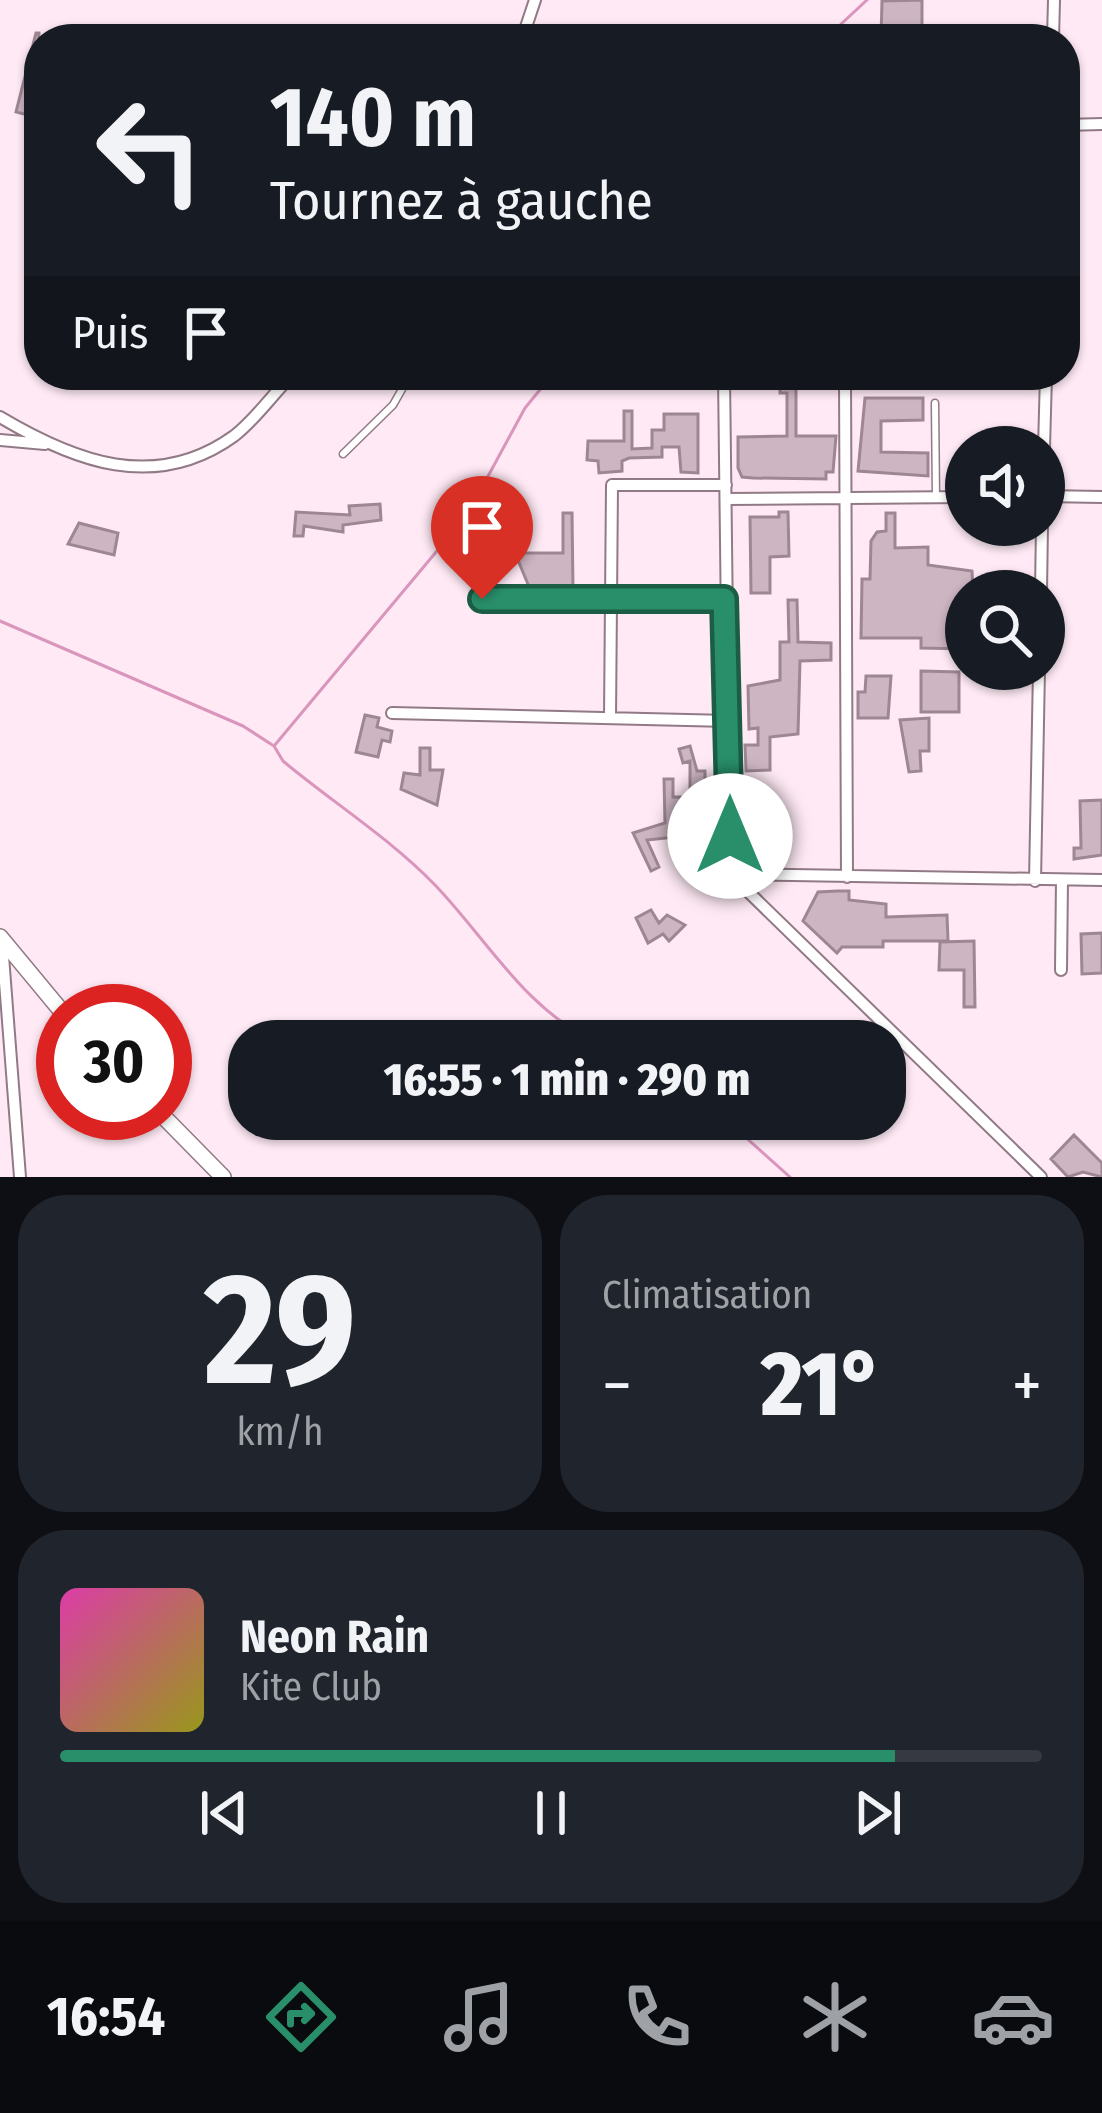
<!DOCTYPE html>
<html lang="fr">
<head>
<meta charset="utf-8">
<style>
  body { margin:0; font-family:"Fira Sans Condensed",sans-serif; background:#20242c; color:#f1f3f6; height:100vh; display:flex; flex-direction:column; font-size:45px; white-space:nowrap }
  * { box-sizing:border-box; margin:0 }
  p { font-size:39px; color:#9ea1a6 }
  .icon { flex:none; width:66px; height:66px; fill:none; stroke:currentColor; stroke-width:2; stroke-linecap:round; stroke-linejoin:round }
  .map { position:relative; height:1177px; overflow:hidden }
  .details { display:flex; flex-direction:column; gap:18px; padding:18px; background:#0d0f14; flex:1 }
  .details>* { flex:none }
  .hud { position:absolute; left:24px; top:24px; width:1056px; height:366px; border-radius:48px; box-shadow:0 3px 9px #0004; background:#171b24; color:#f1f3f6; overflow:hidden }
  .tools { position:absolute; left:945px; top:426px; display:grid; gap:24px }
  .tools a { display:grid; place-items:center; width:120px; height:120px; border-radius:50%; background:#171b24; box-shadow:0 3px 9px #0004; font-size:60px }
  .speed { position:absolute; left:36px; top:984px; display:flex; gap:24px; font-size:60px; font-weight:700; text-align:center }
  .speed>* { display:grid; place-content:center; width:156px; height:156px; border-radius:50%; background:#171b24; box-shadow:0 3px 9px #0004; line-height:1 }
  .speed .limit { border:18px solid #d22; background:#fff; color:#111 }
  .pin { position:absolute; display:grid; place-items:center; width:102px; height:102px; color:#fff; margin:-123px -51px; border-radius:50% 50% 50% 0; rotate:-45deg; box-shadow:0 0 12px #0007 }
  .pin .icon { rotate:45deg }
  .me { position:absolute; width:132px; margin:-66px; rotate:0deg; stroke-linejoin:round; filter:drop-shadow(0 0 9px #0008) }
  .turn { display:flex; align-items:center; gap:42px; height:252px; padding:0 48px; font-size:54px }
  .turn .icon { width:156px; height:156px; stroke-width:2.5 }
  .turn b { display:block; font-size:84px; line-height:102px }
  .then { display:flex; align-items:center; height:114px; padding:0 48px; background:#0003; gap:24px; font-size:45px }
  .big { font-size:90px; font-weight:800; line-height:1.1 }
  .details .card { flex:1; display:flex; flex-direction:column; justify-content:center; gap:18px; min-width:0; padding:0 42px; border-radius:48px; background:#20242c }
  .details .dial { align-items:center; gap:0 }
  .dial b { font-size:156px; line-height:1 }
  .song { display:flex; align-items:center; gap:36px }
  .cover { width:144px; height:144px; border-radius:18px; background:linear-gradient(135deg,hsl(320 70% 55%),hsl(60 70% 35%)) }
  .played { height:12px; border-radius:6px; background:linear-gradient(90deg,#298f6a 85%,#363941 85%) }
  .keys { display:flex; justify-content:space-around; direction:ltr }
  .heat { display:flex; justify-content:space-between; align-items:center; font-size:66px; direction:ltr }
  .details .tiles { flex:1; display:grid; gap:18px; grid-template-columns:1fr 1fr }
  .card:last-child { grid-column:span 2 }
  .trip { position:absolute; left:228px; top:1020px; width:678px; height:120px; border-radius:48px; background:#171b24; box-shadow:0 3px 9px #0004; font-weight:800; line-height:120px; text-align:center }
  .dock { display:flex; height:192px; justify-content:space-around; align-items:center; background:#090b0e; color:#9ea1a6 }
  .dock .icon { width:84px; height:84px }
  .dock .active { color:#298f6a }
  .dock b { font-size:54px; color:#f1f3f6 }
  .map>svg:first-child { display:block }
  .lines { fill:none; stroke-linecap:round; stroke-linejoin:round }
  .stream { stroke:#da95bc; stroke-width:3 }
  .building { fill:#cdb5c2; stroke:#9e8793; stroke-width:3 }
  .lane-casing { stroke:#917a86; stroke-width:9 }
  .street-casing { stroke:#917a86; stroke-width:14 }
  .secondary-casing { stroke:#917a86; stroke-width:18 }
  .lane { stroke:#fff; stroke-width:6 }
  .street { stroke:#fff; stroke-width:10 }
  .secondary { stroke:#fff; stroke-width:15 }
  .route-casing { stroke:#1b5d45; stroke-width:30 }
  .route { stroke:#298f6a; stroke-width:21 }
</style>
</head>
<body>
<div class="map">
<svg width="1102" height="1177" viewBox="0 0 1102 1177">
  <rect width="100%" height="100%" fill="#fee9f4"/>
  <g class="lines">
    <path class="stream" d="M 825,39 L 867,0
      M 0,621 L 243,726 L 274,746 L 283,761 C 332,802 391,839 435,885 C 486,938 525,1009 594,1041
      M 274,746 L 467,515 L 525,408 L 552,375
      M 725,1119 L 790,1177"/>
  </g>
  <path class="building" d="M 922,0 L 922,30 L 939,31 L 939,39 L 881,38 L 882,1 Z
    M 36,33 L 39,33 L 36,117 L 16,112 Z
    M 780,375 L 796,375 L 796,436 L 836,436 L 833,472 L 826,472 L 826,479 L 753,478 L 742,477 L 738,468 L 738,437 L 787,436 L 787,393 L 780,393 Z
    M 865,398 L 923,398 L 923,420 L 881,421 L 881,452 L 928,453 L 928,476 L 858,471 Z
    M 624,411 L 632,411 L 632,449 L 652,448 L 652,430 L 664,430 L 664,414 L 698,414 L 698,473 L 681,472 L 679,447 L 662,447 L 662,457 L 629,458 L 622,461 L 622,471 L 599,473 L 598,461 L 587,460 L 588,441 L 624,441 Z
    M 380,504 L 381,520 L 343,525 L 343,532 L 304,526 L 303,536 L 294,536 L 296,512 L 350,515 L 349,506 Z
    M 779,512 L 788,512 L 789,556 L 770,557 L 770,593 L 751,593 L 750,517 L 779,517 Z
    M 563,513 L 572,513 L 573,589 L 530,589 L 515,553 L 563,553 Z
    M 886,513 L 895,513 L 895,548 L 928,547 L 928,565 L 972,571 L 973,591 L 966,591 L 966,649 L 921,648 L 921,638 L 861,638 L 862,579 L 870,579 L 871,541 L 877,532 L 886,531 Z
    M 79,523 L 118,533 L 114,555 L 68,544 Z
    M 788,600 L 797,600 L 798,642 L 831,643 L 831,660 L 800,661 L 798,734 L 770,737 L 770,770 L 746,771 L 745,745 L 758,745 L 758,728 L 749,729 L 748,686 L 780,680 L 780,642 L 789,642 Z
    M 921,671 L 959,672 L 959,712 L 921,712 Z
    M 866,676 L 891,676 L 888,718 L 858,718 L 858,692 L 865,692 Z
    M 365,715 L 379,718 L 377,727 L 392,731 L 390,742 L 382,740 L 378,757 L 356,752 Z
    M 929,718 L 929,751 L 920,751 L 921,771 L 909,772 L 900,720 Z
    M 690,746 L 697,771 L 705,771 L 705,812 L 693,813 L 695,835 L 647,840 L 659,867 L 651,871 L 633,833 L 665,823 L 664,779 L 673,779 L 673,797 L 690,797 L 690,761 L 683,763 L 679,749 Z
    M 420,748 L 430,748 L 430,770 L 443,770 L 437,805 L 401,789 L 404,773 L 420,775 Z
    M 1102,800 L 1102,855 L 1074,859 L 1074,848 L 1081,848 L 1080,801 Z
    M 837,891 L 849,891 L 849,900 L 886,904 L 886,917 L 947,915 L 948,941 L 883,941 L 883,947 L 842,947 L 837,953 L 803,921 L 818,892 Z
    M 651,910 L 659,923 L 667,915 L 685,925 L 669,941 L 663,934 L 648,943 L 636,918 Z
    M 1102,933 L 1102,973 L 1082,974 L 1081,934 Z
    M 974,941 L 975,1007 L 964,1007 L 964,970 L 939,970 L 940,942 Z
    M 1074,1135 L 1102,1163 L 1102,1177 L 1083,1172 L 1068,1177 L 1051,1159 Z"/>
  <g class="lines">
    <g class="lane-casing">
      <path id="lane" d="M 935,403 L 936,498
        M 343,454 L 393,405 L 410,375"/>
    </g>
    <g class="street-casing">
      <path id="street" d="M 522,39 L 535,0
        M 1053,39 L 1054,0
        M 1065,125 L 1102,124
        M 724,375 L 730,874 L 1041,1177
        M 845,375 L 847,877
        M 0,417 C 74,461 155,493 234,436 C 255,420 273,394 292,375
        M 0,440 L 45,444
        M 1044,448 L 1046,375
        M 1044,496 L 1102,497
        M 726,499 L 966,497
        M 1041,591 L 1042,525
        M 482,599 L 724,599
        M 392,713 L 729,721
        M 610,718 L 612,485 L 726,485
        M 730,874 L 1102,880
        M 1035,881 L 1039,669
        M 2,943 L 20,1177
        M 1061,970 L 1062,880"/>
    </g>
    <g class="secondary-casing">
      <path id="secondary" d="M 0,937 L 63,1013
        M 160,1113 L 223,1177"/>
    </g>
    <use href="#lane" class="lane"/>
    <use href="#street" class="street"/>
    <use href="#secondary" class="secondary"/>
  </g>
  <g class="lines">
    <g class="route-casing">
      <path id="route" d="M 482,599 L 724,599 L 730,836"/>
    </g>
    <use href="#route" class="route"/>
  </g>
</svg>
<div class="tools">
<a><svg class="icon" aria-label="sound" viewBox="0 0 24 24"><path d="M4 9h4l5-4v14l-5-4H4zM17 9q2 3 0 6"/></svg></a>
<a><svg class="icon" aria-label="search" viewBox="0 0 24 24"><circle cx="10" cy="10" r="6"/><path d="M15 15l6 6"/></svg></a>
</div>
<div class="speed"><div class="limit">30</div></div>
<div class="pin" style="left:482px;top:599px;background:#d93025"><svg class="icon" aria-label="arrive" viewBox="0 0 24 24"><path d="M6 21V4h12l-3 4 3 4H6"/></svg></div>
<svg class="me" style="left:730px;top:836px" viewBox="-20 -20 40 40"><circle r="19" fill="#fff"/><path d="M0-13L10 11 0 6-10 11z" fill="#298f6a"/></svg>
<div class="trip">16:55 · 1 min · 290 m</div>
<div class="hud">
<div class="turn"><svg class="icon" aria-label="left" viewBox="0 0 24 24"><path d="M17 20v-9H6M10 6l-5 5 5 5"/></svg><div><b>140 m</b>Tournez à gauche</div></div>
<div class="then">Puis<svg class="icon" aria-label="arrive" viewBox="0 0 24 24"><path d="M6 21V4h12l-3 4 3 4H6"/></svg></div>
</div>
</div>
<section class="details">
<div class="tiles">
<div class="card dial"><b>29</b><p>km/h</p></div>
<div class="card"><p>Climatisation</p>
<div class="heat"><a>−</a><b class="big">21°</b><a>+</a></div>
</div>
<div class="card">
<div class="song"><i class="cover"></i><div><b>Neon Rain</b><p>Kite Club</p></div></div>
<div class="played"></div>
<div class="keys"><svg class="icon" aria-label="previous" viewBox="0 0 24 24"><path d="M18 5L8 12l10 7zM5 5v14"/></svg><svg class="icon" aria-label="pause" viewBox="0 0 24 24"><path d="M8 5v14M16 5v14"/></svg><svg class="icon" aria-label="next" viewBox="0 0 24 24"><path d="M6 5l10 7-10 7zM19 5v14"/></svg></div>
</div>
</div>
</section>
<nav class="dock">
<b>16:54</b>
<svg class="icon active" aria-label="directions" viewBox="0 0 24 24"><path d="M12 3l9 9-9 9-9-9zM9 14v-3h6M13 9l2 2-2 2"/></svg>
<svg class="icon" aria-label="music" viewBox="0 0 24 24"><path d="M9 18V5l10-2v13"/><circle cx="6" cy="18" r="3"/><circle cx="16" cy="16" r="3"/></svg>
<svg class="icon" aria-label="phone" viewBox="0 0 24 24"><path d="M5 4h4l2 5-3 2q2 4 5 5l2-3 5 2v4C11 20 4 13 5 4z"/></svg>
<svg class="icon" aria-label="climate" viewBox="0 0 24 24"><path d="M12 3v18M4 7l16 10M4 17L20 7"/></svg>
<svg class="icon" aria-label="car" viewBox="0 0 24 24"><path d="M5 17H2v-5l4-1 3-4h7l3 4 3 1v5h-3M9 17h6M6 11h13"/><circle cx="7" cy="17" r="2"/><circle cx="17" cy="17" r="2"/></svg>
</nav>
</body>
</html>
